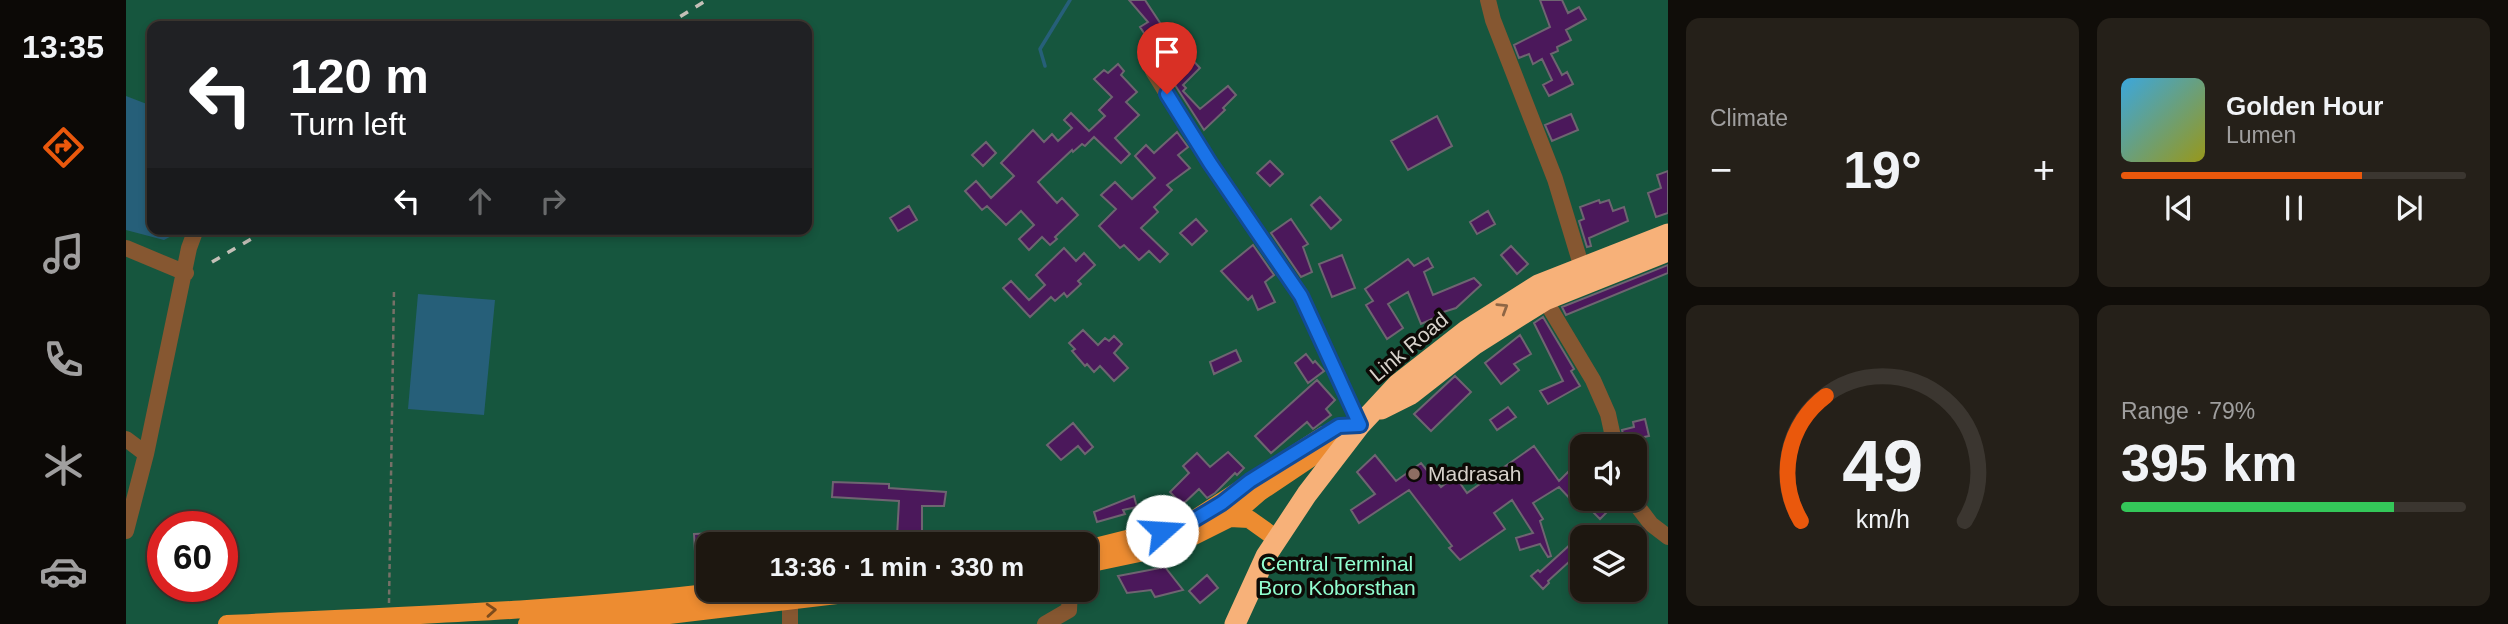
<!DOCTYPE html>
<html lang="en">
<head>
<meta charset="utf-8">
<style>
  body { margin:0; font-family:Arial,sans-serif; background:#252019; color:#f1f3f6; height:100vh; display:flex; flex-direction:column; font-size:26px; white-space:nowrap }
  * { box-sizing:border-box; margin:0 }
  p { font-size:23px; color:#a09f9f }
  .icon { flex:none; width:38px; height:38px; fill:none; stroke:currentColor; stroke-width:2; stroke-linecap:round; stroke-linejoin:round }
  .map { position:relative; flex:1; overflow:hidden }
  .panel { display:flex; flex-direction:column; gap:18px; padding:18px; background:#100d09; width:840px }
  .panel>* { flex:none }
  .guide { position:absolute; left:21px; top:21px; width:665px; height:214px; border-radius:14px; box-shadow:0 4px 10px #0003,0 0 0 2px #3b3630; background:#202124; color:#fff; overflow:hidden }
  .fabs { position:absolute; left:1444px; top:434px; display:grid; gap:14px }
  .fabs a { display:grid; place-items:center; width:77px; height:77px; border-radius:14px; background:#1d1710; box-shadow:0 4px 10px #0003,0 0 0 2px #3b3630; font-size:35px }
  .speed { position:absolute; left:21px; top:511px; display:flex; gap:14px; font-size:35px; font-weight:700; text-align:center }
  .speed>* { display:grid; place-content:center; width:91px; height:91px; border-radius:50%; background:#1d1710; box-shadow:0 4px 10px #0003,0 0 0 2px #3b3630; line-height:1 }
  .speed .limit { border:10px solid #d22; background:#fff; color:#111 }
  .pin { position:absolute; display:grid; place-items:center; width:60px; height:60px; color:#fff; margin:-72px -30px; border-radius:50% 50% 50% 0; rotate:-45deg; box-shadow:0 0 7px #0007 }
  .pin .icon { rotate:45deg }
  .me { position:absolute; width:77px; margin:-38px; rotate:71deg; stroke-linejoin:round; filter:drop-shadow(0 0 5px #0008) }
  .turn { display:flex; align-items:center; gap:24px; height:147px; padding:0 28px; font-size:32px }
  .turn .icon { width:91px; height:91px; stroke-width:2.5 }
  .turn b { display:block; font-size:49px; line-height:60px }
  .lanes { display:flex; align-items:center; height:66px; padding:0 28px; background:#0003; justify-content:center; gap:35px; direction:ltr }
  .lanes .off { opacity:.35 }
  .big { font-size:52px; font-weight:800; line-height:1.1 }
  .panel .tile { flex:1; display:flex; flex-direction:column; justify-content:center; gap:10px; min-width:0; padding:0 24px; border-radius:14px; background:#252019 }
  .panel .dial { align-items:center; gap:0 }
  .dial svg { height:182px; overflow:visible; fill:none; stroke:#3b3630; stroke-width:7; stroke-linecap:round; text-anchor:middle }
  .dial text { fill:#f1f3f6; stroke:none }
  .song { display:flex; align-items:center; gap:21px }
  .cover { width:84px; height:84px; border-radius:10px; background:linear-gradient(135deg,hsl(200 70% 55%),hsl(60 70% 35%)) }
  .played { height:7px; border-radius:4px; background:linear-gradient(90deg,#ea580c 70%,#3b3630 70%) }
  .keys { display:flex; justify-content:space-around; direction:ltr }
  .heat { display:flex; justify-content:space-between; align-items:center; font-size:38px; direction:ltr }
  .charge { height:10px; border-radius:5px; background:linear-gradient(90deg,#34c759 79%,#3b3630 0) }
  .panel .tiles { flex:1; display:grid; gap:18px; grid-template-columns:repeat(2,1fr) }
  .trip { position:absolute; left:570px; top:532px; width:402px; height:70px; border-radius:14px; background:#1d1710; box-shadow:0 4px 10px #0003,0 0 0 2px #3b3630; font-weight:800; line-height:70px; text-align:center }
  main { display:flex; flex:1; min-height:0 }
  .tabs { display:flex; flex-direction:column; width:126px; justify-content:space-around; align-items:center; background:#0c0906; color:#a09f9f }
  .tabs .icon { width:49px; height:49px }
  .tabs .active { color:#ea580c }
  .tabs b { font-size:32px; color:#f1f3f6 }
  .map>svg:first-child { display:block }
  .green { fill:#16563e; fill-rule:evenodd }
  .water { fill:#265f79 }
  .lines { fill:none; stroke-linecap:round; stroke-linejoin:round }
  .stream { stroke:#265f79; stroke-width:3.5 }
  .building { fill:#4b185b; stroke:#6e6571; stroke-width:2 }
  .path { stroke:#767067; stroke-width:2.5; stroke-dasharray:5 3.5; stroke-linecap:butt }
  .minor { stroke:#865731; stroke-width:16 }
  .major { stroke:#ed8c31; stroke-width:18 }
  .highway { stroke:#f7b179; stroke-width:21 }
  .rail { stroke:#c4bfb7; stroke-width:3.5; stroke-dasharray:9 9; stroke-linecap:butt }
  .oneway { stroke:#8e6645 }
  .oneway2 { stroke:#7d4b1c }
  .route-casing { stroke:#114b97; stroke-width:18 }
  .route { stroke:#1a73e8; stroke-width:12 }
  .education-dot { fill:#8d6e63; stroke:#0d0a06; stroke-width:2.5 }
  .labels { text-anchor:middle; stroke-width:7; stroke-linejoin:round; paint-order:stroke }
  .street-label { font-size:21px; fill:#d7d2cb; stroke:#0d0a06 }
  .poi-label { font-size:21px; fill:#d7d2cb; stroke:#0d0a06; text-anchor:start }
  .park-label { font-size:21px; fill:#91fed0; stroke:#0d0a06 }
</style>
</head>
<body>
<main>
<nav class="tabs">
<b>13:35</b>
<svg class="icon active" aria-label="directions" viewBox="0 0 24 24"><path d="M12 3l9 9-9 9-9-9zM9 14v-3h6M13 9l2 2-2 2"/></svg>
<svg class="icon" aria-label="music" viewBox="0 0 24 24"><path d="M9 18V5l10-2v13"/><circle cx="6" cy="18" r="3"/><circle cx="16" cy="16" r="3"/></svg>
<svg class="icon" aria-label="phone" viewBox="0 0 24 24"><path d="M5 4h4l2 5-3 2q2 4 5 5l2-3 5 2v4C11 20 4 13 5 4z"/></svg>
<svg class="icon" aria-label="climate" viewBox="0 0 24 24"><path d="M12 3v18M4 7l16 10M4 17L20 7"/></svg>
<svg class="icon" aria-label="car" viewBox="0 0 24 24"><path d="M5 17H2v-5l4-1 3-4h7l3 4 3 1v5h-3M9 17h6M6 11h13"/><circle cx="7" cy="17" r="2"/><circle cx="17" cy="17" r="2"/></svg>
</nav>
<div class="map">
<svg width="1542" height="624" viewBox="0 0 1542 624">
  <rect width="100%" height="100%" fill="#271f15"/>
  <path class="green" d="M 0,0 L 1542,0 L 1542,624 L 0,624 ZM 26,26 L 681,26 L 681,229 L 26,229 ZM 1456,446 L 1508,446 L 1508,499 L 1456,499 ZM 37,527 L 96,527 L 96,586 L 37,586 ZM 1456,537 L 1508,537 L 1508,590 L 1456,590 ZM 583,544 L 961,544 L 961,590 L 583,590 Z"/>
  <path class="water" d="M 0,96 L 26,106 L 26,229 L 54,229 L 53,232 L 38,240 L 0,230 Z
    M 292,294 L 369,300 L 358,415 L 282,409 Z"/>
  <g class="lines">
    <path class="stream" d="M 919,66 L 914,49 L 944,0"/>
  </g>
  <path class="building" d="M 1003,0 L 1019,0 L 1042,35 L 1037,38 L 1029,30 L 1020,36 L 1014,27 L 1022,22 Z
    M 1414,0 L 1436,0 L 1442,13 L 1453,7 L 1460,19 L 1440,30 L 1445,40 L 1431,47 L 1432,51 L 1425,54 L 1436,75 L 1441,72 L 1447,84 L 1423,96 L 1417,85 L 1426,80 L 1416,59 L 1407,64 L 1403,54 L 1393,58 L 1388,45 L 1424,27 Z
    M 1062,55 L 1074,68 L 1057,85 L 1060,88 L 1057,91 L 1074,109 L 1102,86 L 1110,95 L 1097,108 L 1099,110 L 1078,130 L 1038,68 L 1047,59 L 1052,64 Z
    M 992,64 L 998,71 L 995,75 L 1011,92 L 1000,102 L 1013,115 L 989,138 L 1004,154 L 995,163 L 968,137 L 959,146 L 956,144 L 947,152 L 946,150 L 912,182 L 931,203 L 936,198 L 952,215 L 929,237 L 931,239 L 924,245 L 916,237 L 903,250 L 893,239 L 908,225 L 895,211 L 880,225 L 861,206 L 856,210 L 839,191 L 850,181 L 865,198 L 888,176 L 875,163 L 907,130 L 918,142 L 926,134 L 932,141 L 946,128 L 938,120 L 945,113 L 963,131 L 979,116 L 973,110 L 986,97 L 968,79 L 978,70 L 982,73 Z
    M 1445,114 L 1452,130 L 1426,141 L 1419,125 Z
    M 1311,116 L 1326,146 L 1282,170 L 1265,141 Z
    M 1051,132 L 1062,147 L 1052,155 L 1064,168 L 1041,185 L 1046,190 L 1028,207 L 1032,212 L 1015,228 L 1042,254 L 1034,262 L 1023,251 L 1013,260 L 998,245 L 994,248 L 973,226 L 990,209 L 975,195 L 989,182 L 1006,199 L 1029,178 L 1009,156 L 1020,145 L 1028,153 Z
    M 860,142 L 870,153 L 857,166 L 846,155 Z
    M 1144,161 L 1157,174 L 1144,186 L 1131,173 Z
    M 1542,171 L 1542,213 L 1530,217 L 1522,193 L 1535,188 L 1531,175 Z
    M 1194,197 L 1215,220 L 1205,229 L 1185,205 Z
    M 1473,200 L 1474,203 L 1483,200 L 1487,211 L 1498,207 L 1502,221 L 1463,238 L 1465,246 L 1461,247 L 1453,221 L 1458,219 L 1454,207 Z
    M 783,206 L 791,220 L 772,231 L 764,218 Z
    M 1362,211 L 1369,224 L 1351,234 L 1344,222 Z
    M 1070,219 L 1081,231 L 1066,245 L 1054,233 Z
    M 1165,219 L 1182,244 L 1177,247 L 1186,272 L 1175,277 L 1145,233 Z
    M 1127,245 L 1148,275 L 1139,282 L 1149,302 L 1132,310 L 1126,296 L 1122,300 L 1095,271 Z
    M 1385,246 L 1402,264 L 1391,274 L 1375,255 Z
    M 938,248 L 950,261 L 958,253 L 969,265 L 952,281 L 955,284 L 941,297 L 938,293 L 929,301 L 925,297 L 904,317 L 877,288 L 885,281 L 903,300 L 919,285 L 910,275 Z
    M 1216,255 L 1229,288 L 1206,297 L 1193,264 Z
    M 1302,258 L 1307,267 L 1298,272 L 1307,295 L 1348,278 L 1355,285 L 1330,308 L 1314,313 L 1315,315 L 1295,324 L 1282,292 L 1262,304 L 1277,328 L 1261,339 L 1240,305 L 1247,301 L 1239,289 L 1282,259 L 1288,266 Z
    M 1542,265 L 1542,273 L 1440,315 L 1436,307 Z
    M 1417,317 L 1448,369 L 1445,371 L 1454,386 L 1422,404 L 1414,391 L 1437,381 L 1408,323 Z
    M 957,330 L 972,345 L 979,338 L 983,341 L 988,336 L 996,344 L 988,353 L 1002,368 L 988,381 L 974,366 L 968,372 L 961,364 L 959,366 L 946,351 L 949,349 L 943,343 Z
    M 1394,335 L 1405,354 L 1388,364 L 1393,370 L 1375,384 L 1359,363 Z
    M 1110,350 L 1115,361 L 1088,374 L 1084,362 Z
    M 1180,354 L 1187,363 L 1189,361 L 1198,371 L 1182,383 L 1169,363 Z
    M 1329,376 L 1345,392 L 1305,431 L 1288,414 Z
    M 1191,380 L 1209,400 L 1200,409 L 1205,415 L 1187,429 L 1181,422 L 1145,453 L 1129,436 Z
    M 1382,407 L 1390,417 L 1371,430 L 1364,420 Z
    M 1519,419 L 1523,436 L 1499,441 L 1496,430 L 1508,427 L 1507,422 Z
    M 947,423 L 967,447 L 959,454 L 952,446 L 935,460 L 921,445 Z
    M 1408,446 L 1433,481 L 1443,471 L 1456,484 L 1454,499 L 1472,499 L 1482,511 L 1474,519 L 1454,499 L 1449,504 L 1433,487 L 1407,503 L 1417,519 L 1414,521 L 1425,556 L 1422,557 L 1414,544 L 1394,550 L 1390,538 L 1407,533 L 1386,500 L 1368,513 L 1379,529 L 1334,560 L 1323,548 L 1326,546 L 1283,490 L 1233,523 L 1225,510 L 1249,494 L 1231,472 L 1249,455 L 1270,481 L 1295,463 L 1315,487 L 1329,476 L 1341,493 Z
    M 1102,452 L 1118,468 L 1111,475 L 1109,473 L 1089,493 L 1081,498 L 1073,489 L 1056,505 L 1044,492 L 1063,473 L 1057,466 L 1071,453 L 1084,467 Z
    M 707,482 L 763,484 L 763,488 L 820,492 L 818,506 L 796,506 L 796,537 L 771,536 L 773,501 L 706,497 Z
    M 1008,496 L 1011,507 L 997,510 L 999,514 L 971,522 L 968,512 Z
    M 591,533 L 592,544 L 583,544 L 583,569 L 570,569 L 568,534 Z
    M 1447,542 L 1455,551 L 1422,581 L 1423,583 L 1417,589 L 1405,576 L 1412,570 L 1414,572 Z
    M 1039,567 L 1057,590 L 1029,597 L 1025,590 L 1001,593 L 992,576 Z
    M 1081,575 L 1092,588 L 1074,603 L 1063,591 Z"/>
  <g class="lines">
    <path class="path" d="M 263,603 L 268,289"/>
    <path class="minor" d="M 1362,0 L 1367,20 L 1429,179 L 1456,268
      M 1027,71 L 1084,163 L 1175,296 L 1234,425
      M 0,248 L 60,273
      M 1419,300 L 1467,380 L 1482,414 L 1489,446
      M 0,439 L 20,454
      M 1506,499 L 1525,524 L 1542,537
      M 0,531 L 20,454 L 63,248 L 70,229
      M 664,624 L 664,600
      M 919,624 L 943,610 L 944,590"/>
    <path class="major" d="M 1104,518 L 1123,519 L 1151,539
      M 961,549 L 1061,524 L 1198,435
      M 961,564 L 1018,552 L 1068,536 L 1104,518 L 1134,492 L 1225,431
      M 101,624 C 269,616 439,611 606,590
      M 401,624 L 535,616 L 753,590"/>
    <path class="highway" d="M 1255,409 L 1285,394 L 1349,344 L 1419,300 L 1542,251
      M 1109,624 L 1140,556 L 1181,494 L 1234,425 L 1272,384 L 1341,330 L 1412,285 L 1542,234"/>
    <path class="rail" d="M 539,26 L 581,0
      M 86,262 L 142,229"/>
  </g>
  <defs><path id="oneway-chevron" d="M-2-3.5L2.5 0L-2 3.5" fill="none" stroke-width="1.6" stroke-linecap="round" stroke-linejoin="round" transform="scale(1.75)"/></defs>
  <use class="oneway" href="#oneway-chevron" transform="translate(1377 308) rotate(-32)"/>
  <use class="oneway2" href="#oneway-chevron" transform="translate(365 610) rotate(-4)"/>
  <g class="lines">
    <g class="route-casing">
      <path id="route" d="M 1036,531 L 1061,524 L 1096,503 L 1124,481 L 1213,426 L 1234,425 L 1175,296 L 1084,163 L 1041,94"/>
    </g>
    <use href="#route" class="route"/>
  </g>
  <circle class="education-dot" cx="1288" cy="474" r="7"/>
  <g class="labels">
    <g class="street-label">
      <text transform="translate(1283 347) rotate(-40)" y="7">Link Road</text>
    </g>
    <g class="poi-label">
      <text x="1302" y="481">Madrasah</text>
    </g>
    <g class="park-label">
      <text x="1211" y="571">Central Terminal<tspan x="1211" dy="24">Boro Koborsthan</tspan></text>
    </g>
  </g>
</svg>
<div class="fabs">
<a><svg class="icon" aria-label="sound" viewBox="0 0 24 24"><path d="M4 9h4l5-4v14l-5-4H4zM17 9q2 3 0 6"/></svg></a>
<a><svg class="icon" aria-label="layers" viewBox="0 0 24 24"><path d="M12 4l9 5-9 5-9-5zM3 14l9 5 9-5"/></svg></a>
</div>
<div class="speed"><div class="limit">60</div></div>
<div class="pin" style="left:1041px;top:94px;background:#d93025"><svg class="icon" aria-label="arrive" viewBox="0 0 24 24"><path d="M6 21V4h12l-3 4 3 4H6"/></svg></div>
<svg class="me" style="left:1036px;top:531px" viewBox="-20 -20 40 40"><circle r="19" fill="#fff"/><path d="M0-13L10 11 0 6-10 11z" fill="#1a73e8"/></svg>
<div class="trip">13:36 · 1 min · 330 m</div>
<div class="guide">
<div class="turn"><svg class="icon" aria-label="left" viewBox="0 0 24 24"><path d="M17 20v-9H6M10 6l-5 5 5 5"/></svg><div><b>120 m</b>Turn left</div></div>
<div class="lanes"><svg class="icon" aria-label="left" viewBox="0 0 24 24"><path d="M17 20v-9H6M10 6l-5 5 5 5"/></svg><svg class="icon off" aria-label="ahead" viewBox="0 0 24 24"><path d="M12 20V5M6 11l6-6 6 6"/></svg><svg class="icon off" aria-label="right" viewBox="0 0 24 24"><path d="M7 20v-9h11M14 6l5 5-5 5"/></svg></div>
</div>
</div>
<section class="panel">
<div class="tiles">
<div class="tile"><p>Climate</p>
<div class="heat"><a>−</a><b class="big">19°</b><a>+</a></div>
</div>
<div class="tile">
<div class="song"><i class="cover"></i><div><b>Golden Hour</b><p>Lumen</p></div></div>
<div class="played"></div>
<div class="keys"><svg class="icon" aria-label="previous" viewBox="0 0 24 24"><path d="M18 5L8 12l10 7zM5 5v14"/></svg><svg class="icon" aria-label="pause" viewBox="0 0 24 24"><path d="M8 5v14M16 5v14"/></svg><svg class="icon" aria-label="next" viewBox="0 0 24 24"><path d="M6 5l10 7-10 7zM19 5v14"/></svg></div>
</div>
<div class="tile dial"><svg viewBox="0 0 100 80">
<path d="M14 69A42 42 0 1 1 86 69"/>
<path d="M14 69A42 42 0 0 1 25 14" stroke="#ea580c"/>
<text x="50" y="56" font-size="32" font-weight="700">49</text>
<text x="50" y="72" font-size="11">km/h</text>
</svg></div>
<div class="tile"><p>Range · 79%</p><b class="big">395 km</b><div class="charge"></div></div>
</div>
</section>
</main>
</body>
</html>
